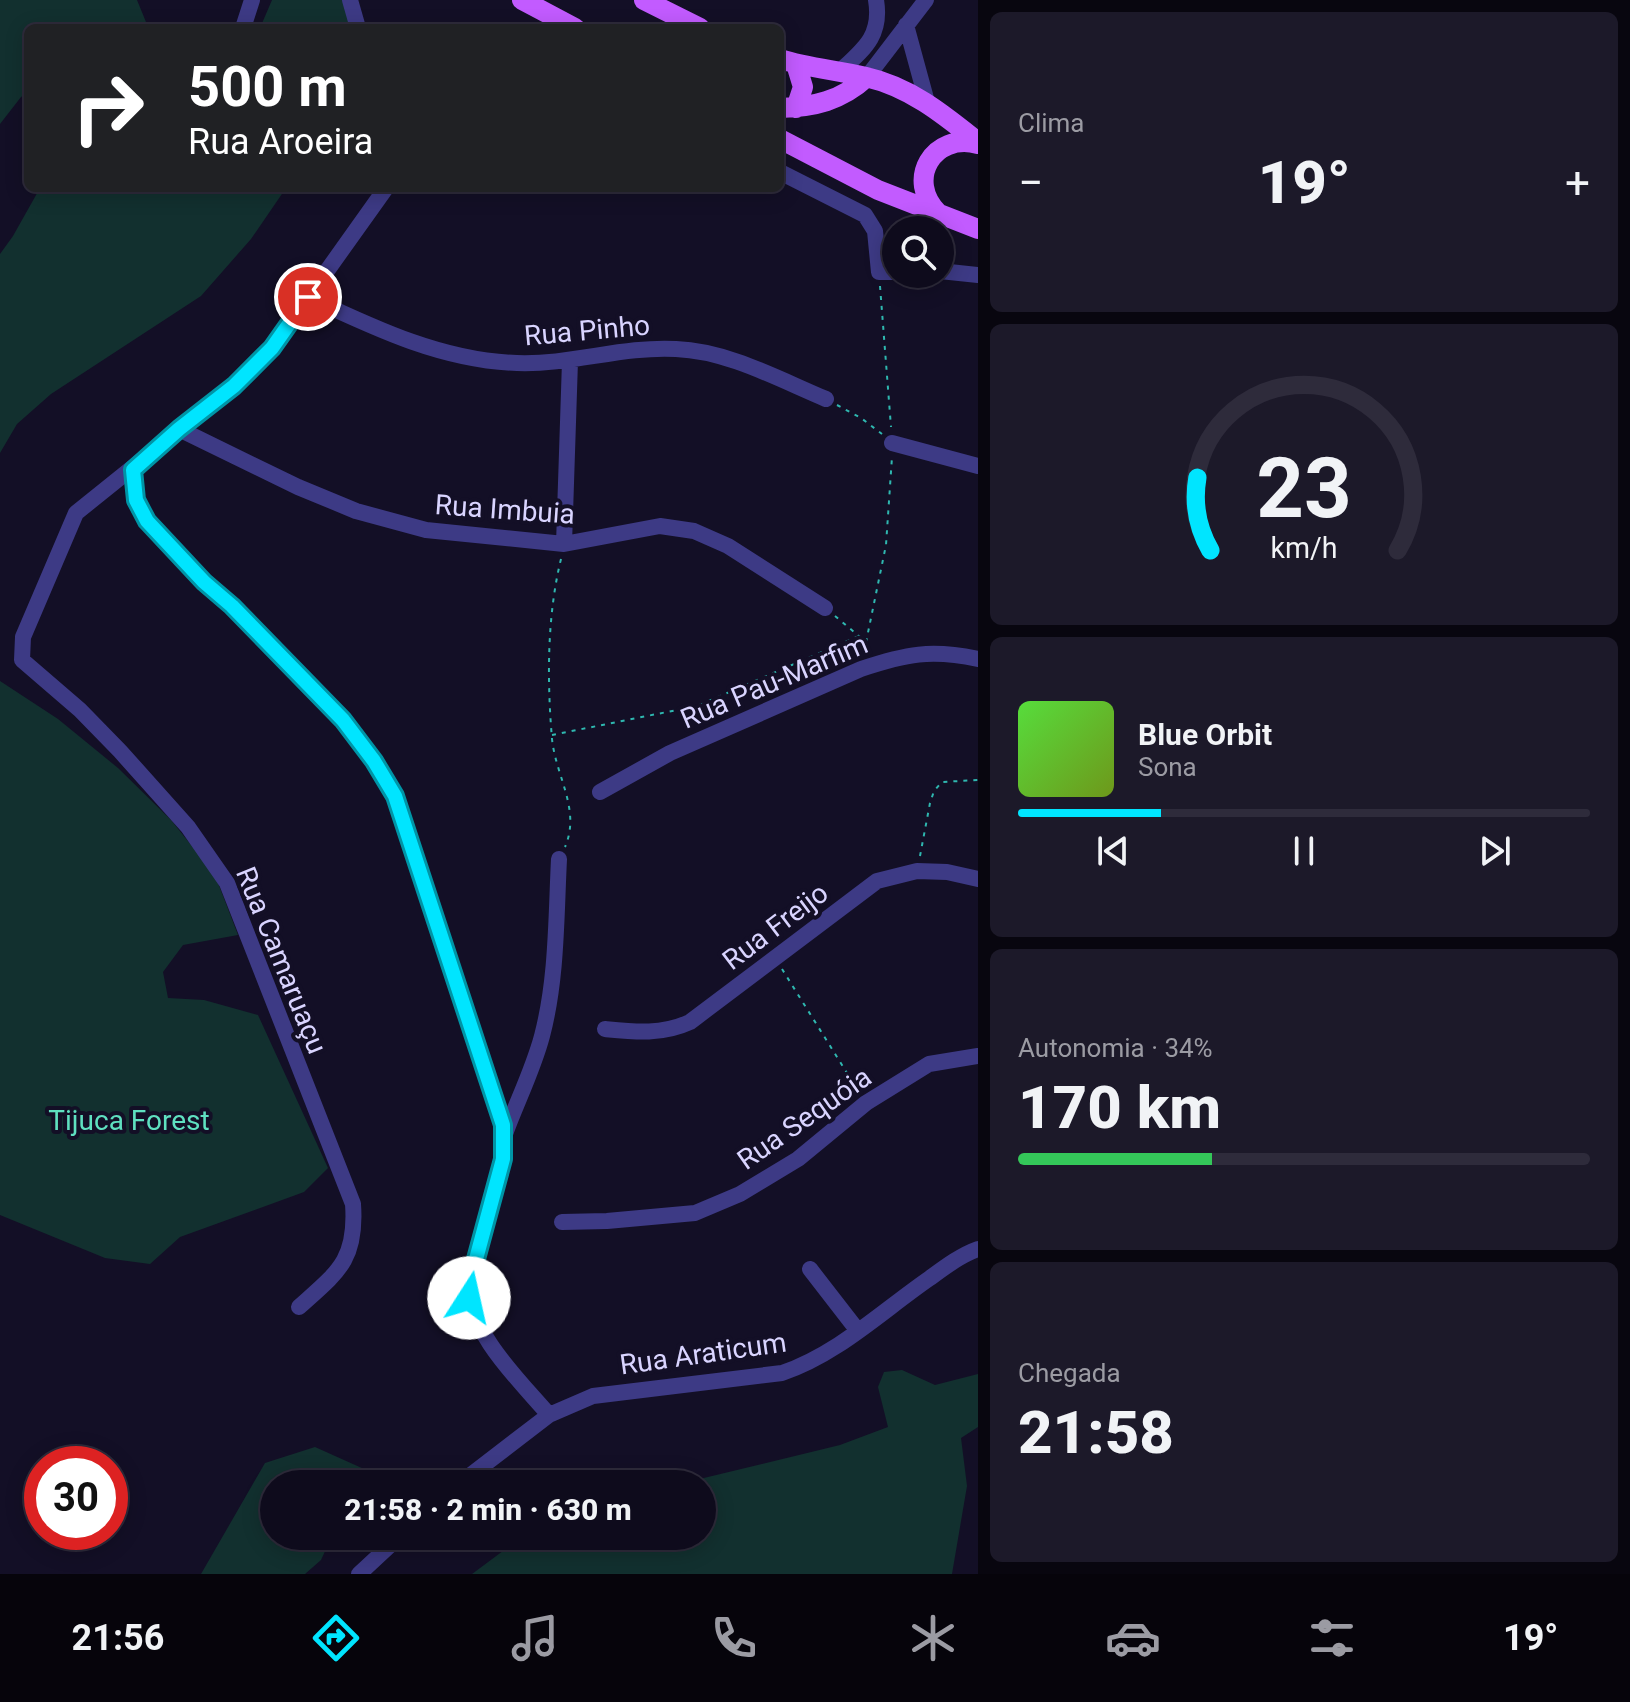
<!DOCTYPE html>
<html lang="pt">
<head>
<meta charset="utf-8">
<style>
  body { margin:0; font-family:Roboto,sans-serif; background:#1c1929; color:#f1f3f6; height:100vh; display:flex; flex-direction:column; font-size:30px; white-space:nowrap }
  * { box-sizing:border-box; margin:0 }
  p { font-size:26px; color:#9b9ba3 }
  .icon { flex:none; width:44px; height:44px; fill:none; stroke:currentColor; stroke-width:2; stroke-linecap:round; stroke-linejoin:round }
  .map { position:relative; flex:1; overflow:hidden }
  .drawer { display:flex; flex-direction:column; gap:12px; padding:12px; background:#08060f; width:652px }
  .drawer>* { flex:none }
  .top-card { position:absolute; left:24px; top:24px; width:760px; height:168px; border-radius:12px; box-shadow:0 4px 20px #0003,0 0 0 2px #2e2b3b; background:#202124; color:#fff; overflow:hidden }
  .controls { position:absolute; left:882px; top:216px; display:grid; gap:16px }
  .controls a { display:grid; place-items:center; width:72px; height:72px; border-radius:50%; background:#0e0b1c; box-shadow:0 4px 20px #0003,0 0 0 2px #2e2b3b; font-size:40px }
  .speed { position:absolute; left:24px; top:1446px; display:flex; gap:16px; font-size:40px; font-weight:700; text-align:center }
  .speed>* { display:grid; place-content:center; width:104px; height:104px; border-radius:50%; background:#0e0b1c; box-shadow:0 4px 20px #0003,0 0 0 2px #2e2b3b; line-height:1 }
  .speed .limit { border:12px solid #d22; background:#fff; color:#111 }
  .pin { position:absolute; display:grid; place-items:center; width:68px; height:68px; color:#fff; margin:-34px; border:4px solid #fff; border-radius:50%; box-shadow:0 2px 8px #0007 }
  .me { position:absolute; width:88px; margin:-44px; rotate:10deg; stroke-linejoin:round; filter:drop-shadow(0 0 6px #0008) }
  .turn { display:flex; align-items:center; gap:28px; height:168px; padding:0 32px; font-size:36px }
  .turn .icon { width:104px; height:104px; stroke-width:2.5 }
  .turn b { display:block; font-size:56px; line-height:68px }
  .big { font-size:60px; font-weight:800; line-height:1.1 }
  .drawer .tile { flex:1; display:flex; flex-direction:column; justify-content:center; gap:12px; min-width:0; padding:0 28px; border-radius:12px; background:#1c1929 }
  .drawer .dial { align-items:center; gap:0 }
  .dial svg { height:208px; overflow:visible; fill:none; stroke:#2e2b3b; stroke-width:7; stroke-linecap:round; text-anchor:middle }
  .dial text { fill:#f1f3f6; stroke:none }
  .song { display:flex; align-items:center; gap:24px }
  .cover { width:96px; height:96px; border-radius:12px; background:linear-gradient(135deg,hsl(110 70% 55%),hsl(80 70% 35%)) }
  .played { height:8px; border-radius:4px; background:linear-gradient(90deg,#00e5ff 25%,#2e2b3b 25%) }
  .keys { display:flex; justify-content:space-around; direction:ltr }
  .heat { display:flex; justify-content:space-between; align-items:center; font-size:44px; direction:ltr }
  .charge { height:12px; border-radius:6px; background:linear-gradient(90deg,#34c759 34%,#2e2b3b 0) }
  .trip { position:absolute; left:260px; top:1470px; width:456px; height:80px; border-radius:40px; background:#0e0b1c; box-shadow:0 4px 20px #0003,0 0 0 2px #2e2b3b; font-weight:800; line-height:80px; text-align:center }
  .tab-bar { display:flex; height:128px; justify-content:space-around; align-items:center; background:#06040b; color:#9b9ba3 }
  .tab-bar .icon { width:56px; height:56px }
  .tab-bar .on { color:#00e5ff }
  .tab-bar b { font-size:36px; color:#f1f3f6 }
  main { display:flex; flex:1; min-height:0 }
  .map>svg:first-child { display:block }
  .green { fill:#12302f }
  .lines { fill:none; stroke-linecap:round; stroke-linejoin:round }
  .path { stroke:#2fb8b0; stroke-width:2; stroke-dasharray:4 6; stroke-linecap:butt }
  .minor { stroke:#3d3a85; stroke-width:16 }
  .major { stroke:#c25bff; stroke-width:20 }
  .route-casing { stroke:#0095a6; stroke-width:20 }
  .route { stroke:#00e5ff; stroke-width:14 }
  .labels { text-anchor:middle; stroke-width:8; stroke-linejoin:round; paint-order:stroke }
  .street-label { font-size:28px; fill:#d9d4ff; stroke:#130f26 }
  .park-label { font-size:28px; fill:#5fe0c0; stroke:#130f26 }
</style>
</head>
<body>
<main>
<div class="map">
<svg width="978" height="1574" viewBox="0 0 978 1574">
  <rect width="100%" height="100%" fill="#130f26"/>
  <path class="green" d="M 0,0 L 137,0 L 146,22 L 144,28 L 28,28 L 28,92 L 21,97 L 0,124 Z
    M 272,0 L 344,0 L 352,28 L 260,28 Z
    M 40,188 L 286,188 L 251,239 L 201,296 L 51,394 L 17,424 L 0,453 L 0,254 L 13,236 Z
    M 0,681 L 58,719 L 118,768 L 171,820 L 215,875 L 238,935 L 183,945 L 163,972 L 168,998 L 204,1000 L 258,1015 L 328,1168 L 304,1192 L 180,1237 L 150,1264 L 105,1258 L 0,1215 Z
    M 902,1370 L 935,1385 L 978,1374 L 978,1427 L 961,1438 L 967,1486 L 952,1574 L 472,1574 L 523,1536 L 702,1536 L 702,1484 L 679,1484 L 840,1445 L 888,1427 L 878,1387 L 884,1372 Z
    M 315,1447 L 364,1469 L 357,1484 L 274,1484 L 274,1536 L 332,1536 L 321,1560 L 305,1574 L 201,1574 L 265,1463 Z"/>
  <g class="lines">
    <path class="path" d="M 880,286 L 891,427
      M 837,405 L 861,418 L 882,434
      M 561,559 C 547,616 547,680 552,739 C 556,777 581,810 565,847
      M 835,616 L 866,642
      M 864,652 L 886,545 L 892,457
      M 552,735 L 697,706 L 859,636
      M 920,856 L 930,803 L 934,791 L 942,782 L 978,780
      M 782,969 L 857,1089"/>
    <path class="minor" d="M 350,0 L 358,28
      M 906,25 L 927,102
      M 243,28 L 252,0
      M 839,72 C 864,49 882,36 876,0
      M 867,77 L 926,0
      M 780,172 L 865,215 L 875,231 L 879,272 L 896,272
      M 940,271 L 978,275
      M 308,297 C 374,328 443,361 517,363 C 571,365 622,346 676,349 C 728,351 778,379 826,399
      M 179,429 L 298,487 L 356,511 L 426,530 L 564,544 L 660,526 L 694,531 L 728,546 L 825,608
      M 892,443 L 978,466
      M 133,470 L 136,500 L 147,521 L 204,582 L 232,606 L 343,720 L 374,761 L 395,796 L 503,1125 L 503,1159 L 469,1285 C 468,1332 520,1381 549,1415
      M 564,544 L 570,361
      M 600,792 L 670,753 L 861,669 C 906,654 931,649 978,659
      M 605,1029 C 635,1032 662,1035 690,1022 L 877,881 L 917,871 L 947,872 L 978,879
      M 505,1134 C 517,1101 533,1070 542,1036 C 557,979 556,918 559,859
      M 562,1222 L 607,1221 L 695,1213 L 740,1194 L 798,1159 L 866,1103 L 929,1064 L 978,1056
      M 810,1269 L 858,1331
      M 299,1307 C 338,1272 357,1260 353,1204 L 227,883 L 188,827 L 120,751 L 80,710 L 22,660 L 23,637 L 76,513 L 234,386 L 272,348 L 386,188
      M 459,1484 L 549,1415 L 593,1396 L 782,1373 C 838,1354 882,1311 930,1278 C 945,1267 961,1255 978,1249
      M 359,1574 L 400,1536"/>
    <path class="major" d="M 522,0 L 575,28
      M 644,0 L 700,28
      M 780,59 C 808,68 837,70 866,77 C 910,87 943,114 978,142
      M 780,108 C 814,107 841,101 867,77
      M 796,108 L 803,87 L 796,64
      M 780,139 L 878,190 L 978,229
      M 938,213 C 905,180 933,132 978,144"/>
  </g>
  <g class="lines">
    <g class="route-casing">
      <path id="route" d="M 308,297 L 272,348 L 234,386 L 179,429 L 133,470 L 136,500 L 147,521 L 204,582 L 232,606 L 343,720 L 374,761 L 395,796 L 503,1125 L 503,1159 L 469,1285 L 469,1298"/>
    </g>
    <use href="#route" class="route"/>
  </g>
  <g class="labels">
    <g class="street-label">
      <text transform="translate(587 330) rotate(-5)" y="10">Rua Pinho</text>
      <text transform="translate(505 509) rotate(4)" y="10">Rua Imbuia</text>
      <text transform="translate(774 681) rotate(-23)" y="10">Rua Pau-Marfim</text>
      <text transform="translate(775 926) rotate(-37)" y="10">Rua Freijo</text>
      <text transform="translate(282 960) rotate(68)" y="10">Rua Camaruaçu</text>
      <text transform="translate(804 1118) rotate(-35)" y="10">Rua Sequóia</text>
      <text transform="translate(703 1353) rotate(-8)" y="10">Rua Araticum</text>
    </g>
    <g class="park-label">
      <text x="129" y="1130">Tijuca Forest</text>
    </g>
  </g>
</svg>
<div class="controls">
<a><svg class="icon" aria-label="search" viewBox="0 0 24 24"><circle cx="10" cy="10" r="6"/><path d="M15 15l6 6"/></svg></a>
</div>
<div class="speed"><div class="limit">30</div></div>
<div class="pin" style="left:308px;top:297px;background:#d93025"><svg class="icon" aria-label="arrive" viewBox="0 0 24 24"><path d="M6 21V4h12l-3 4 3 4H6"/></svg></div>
<svg class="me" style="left:469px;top:1298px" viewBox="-20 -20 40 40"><circle r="19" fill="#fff"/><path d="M0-13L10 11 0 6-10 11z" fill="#00e5ff"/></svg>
<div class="trip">21:58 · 2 min · 630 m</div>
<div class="top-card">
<div class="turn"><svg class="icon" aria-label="right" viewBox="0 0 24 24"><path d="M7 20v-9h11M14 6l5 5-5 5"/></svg><div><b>500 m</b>Rua Aroeira</div></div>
</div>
</div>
<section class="drawer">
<div class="tile"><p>Clima</p>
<div class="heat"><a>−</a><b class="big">19°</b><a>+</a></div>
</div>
<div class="tile dial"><svg viewBox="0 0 100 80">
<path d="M14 69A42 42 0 1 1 86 69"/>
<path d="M14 69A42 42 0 0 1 9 41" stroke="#00e5ff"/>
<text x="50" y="56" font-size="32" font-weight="700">23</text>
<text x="50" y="72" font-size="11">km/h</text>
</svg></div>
<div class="tile">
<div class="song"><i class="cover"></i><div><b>Blue Orbit</b><p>Sona</p></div></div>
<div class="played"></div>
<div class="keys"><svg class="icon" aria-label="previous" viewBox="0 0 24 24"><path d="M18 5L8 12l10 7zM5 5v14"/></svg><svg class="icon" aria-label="pause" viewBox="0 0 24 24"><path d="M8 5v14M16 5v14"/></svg><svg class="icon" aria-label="next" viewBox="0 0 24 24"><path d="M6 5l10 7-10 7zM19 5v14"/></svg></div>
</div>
<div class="tile"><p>Autonomia · 34%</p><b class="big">170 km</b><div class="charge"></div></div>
<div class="tile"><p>Chegada</p><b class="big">21:58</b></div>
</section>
</main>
<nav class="tab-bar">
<b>21:56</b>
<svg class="icon on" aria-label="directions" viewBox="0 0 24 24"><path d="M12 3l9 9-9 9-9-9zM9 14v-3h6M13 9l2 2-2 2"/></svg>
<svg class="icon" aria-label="music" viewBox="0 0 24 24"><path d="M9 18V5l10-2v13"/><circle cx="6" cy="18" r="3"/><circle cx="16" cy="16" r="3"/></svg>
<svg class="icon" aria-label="phone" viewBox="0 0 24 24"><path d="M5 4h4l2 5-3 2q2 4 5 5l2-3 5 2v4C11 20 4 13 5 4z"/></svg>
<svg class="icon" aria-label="climate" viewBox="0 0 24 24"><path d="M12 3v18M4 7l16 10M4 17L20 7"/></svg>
<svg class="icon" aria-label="car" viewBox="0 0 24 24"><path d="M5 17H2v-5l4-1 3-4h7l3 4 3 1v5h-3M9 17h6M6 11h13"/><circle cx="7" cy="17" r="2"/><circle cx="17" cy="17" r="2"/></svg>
<svg class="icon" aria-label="filters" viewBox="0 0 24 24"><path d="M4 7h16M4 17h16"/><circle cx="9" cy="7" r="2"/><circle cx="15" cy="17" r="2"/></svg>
<b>19°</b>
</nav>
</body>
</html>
